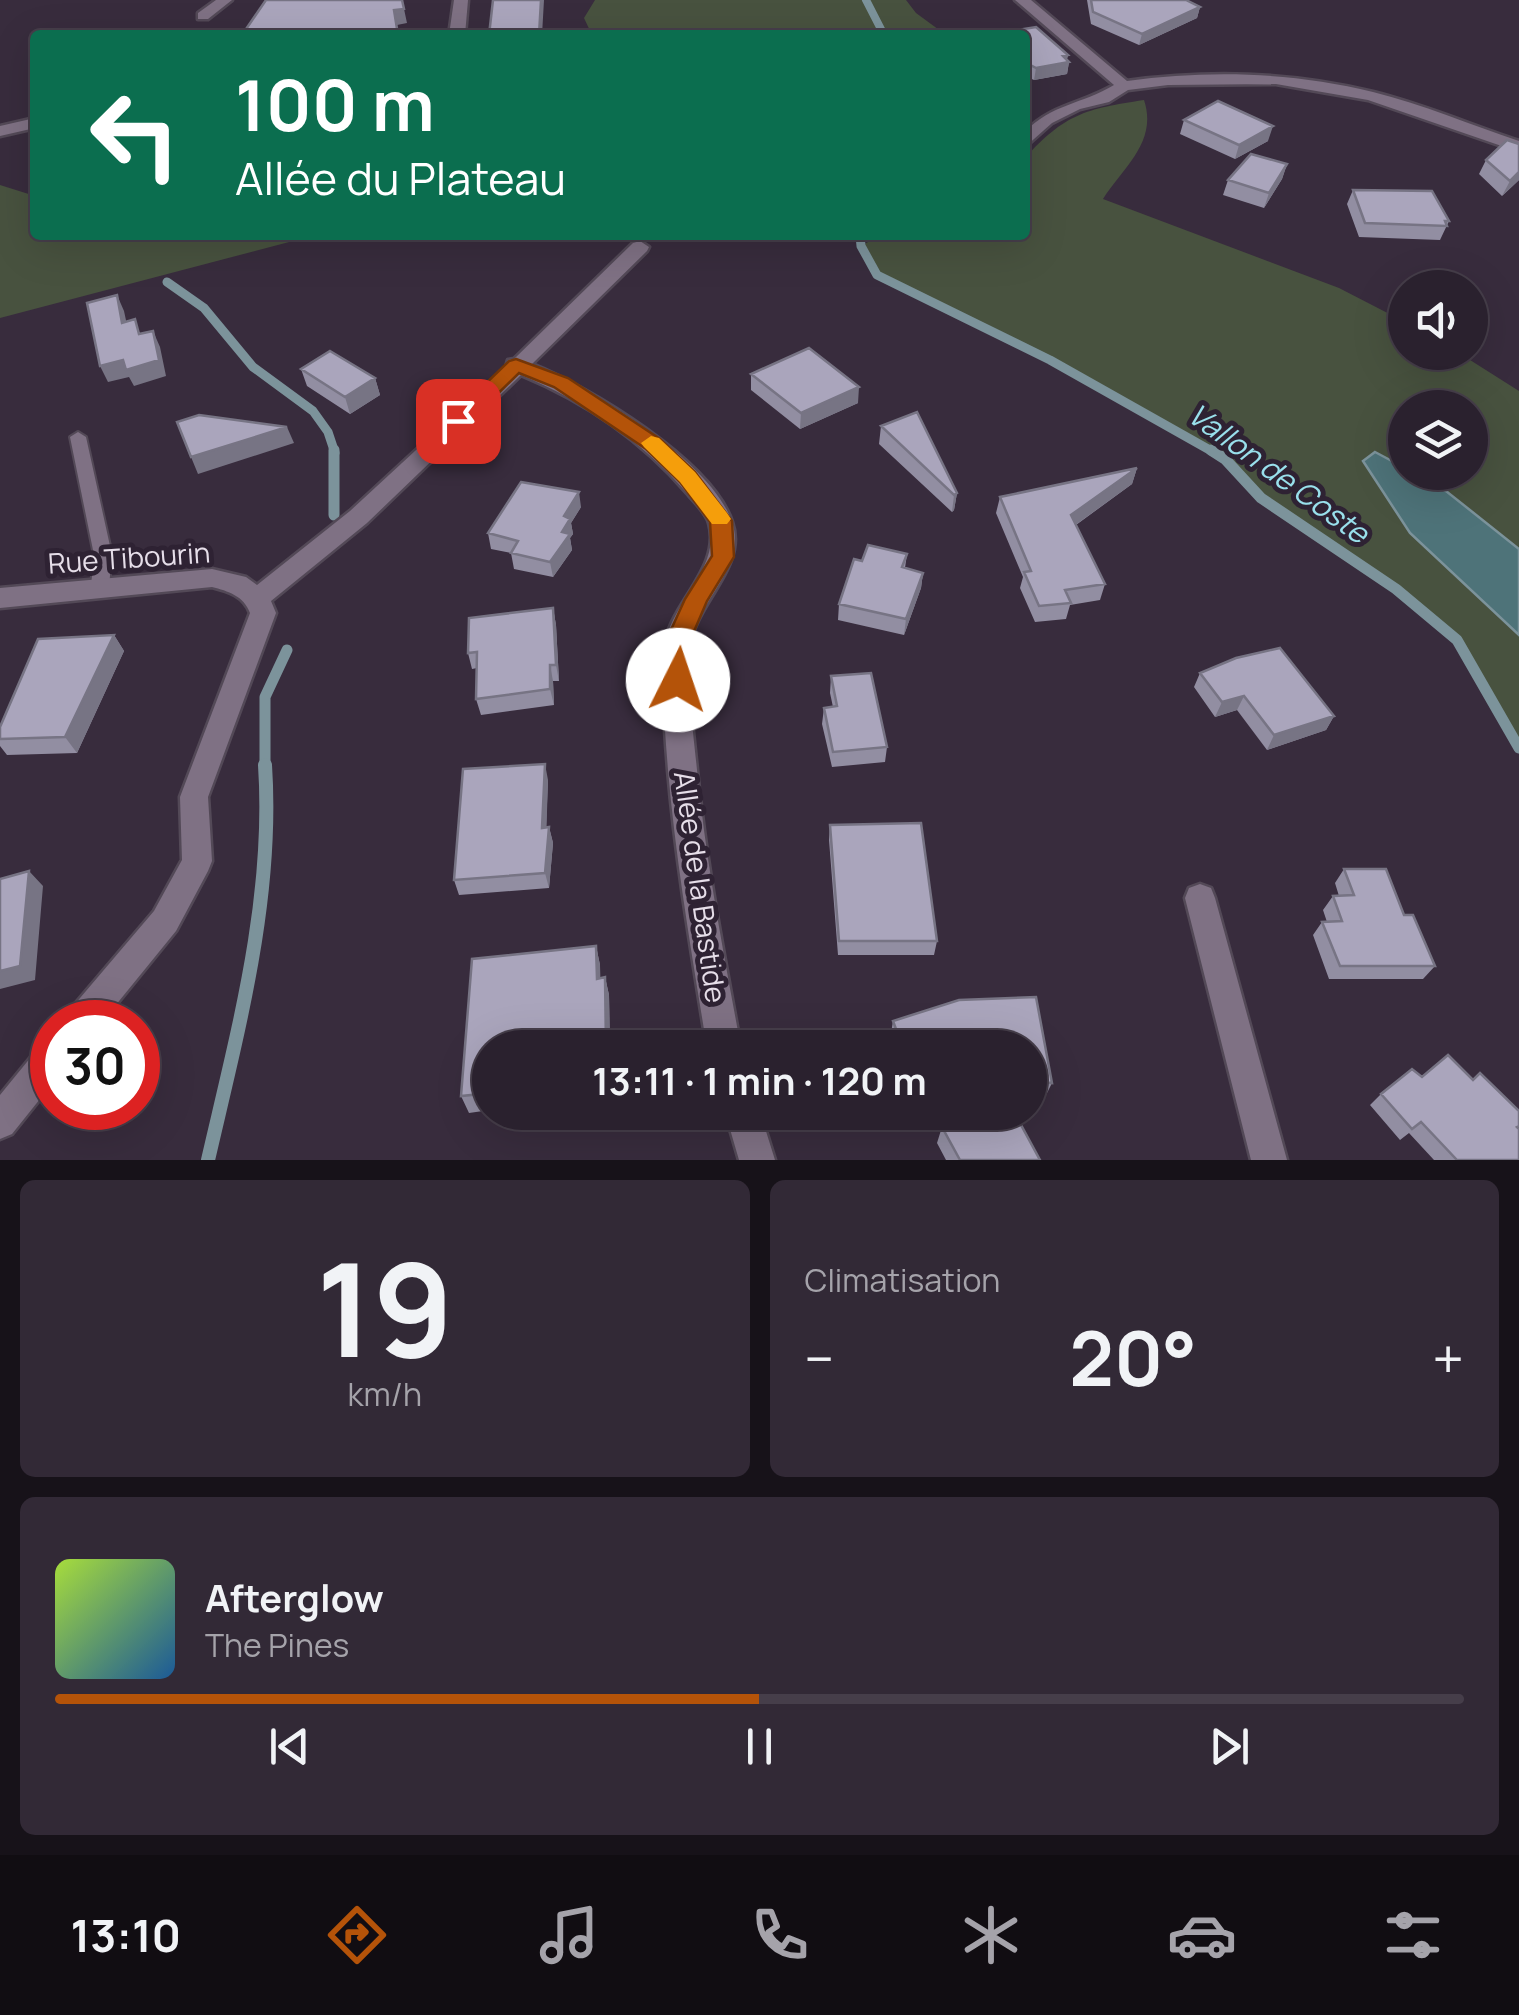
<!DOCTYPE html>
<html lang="fr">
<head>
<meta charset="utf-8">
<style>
  body { margin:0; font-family:Manrope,sans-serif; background:#322936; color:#f1f3f6; height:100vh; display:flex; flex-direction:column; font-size:38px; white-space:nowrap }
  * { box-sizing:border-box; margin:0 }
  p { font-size:32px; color:#a5a3aa }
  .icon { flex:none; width:55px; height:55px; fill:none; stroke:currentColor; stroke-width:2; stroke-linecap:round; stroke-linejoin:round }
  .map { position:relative; height:1160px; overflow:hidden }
  .details { display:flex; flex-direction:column; gap:20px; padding:20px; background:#171219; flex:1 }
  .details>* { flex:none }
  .top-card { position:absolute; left:30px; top:30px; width:1000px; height:210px; border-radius:10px; box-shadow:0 10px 40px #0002,0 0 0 2px #463e4a; background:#0b6e4f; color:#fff; overflow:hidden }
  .controls { position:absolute; left:1388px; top:270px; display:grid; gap:20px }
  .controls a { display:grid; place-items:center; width:100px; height:100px; border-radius:50%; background:#2a212e; box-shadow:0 10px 40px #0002,0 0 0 2px #463e4a; font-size:50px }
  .speed { position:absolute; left:30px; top:1000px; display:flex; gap:20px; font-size:50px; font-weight:700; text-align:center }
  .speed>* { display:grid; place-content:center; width:130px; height:130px; border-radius:50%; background:#2a212e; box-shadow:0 10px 40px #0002,0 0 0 2px #463e4a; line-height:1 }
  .speed .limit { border:15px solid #d22; background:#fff; color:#111 }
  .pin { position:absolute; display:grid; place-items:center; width:85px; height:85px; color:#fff; margin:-42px; border-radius:20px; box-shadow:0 5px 15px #0006 }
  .me { position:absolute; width:110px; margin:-55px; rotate:4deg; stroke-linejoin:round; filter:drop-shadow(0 0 8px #0008) }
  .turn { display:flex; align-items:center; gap:35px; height:210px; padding:0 40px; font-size:45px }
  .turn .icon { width:130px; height:130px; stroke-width:2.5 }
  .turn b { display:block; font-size:70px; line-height:85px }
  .big { font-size:75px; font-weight:700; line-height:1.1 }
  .details .tile { flex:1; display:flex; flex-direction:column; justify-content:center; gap:15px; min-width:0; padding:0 35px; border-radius:15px; background:#322936 }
  .details .dial { align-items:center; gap:0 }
  .dial b { font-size:130px; line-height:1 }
  .song { display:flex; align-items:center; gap:30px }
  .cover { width:120px; height:120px; border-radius:15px; background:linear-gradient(135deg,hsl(80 70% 55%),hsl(210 70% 35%)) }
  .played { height:10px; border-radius:5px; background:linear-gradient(90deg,#b45309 50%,#463e4a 50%) }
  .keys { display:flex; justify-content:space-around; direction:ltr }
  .heat { display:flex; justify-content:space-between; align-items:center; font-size:55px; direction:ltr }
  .details .tiles { flex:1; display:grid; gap:20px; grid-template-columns:1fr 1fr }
  .tile:last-child { grid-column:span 2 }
  .trip { position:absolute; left:472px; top:1030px; width:575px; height:100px; border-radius:50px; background:#2a212e; box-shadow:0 10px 40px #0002,0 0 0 2px #463e4a; font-weight:700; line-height:100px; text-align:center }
  .tab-bar { display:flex; height:160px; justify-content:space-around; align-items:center; background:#110d12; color:#a5a3aa }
  .tab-bar .icon { width:70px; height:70px }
  .tab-bar .selected { color:#b45309 }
  .tab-bar b { font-size:45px; color:#f1f3f6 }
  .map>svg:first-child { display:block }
  .green { fill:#48523f; fill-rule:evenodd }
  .water { fill:#4e7379; stroke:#7c939b; stroke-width:2.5 }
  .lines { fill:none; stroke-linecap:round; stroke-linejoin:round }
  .stream-far3 { stroke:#7c939b; stroke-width:8 }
  .stream-far2 { stroke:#7c939b; stroke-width:9 }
  .stream-far1 { stroke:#7c939b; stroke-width:11 }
  .stream { stroke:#7c939b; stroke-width:14 }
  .service-casing { stroke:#534957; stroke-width:4 }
  .minor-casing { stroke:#534957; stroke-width:5 }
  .service { fill:#7f7184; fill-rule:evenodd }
  .minor { fill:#7f7184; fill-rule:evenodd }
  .wall { fill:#928ea2 }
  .shaded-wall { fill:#777484 }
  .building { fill:#aaa5bc; stroke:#777484; stroke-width:2.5 }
  .route { fill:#b45309; stroke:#753606; stroke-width:2.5 }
  .slow { fill:#f59e0b }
  .labels { text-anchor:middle; stroke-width:10; stroke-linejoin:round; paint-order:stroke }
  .street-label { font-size:28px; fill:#e6dee9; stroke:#2e2233 }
  .water-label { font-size:30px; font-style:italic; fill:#99e0ec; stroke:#2e2233 }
</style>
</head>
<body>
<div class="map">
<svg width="1519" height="1160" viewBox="0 0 1519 1160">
  <rect width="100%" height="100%" fill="#382c3d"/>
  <path class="green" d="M 595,0 L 906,0 L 916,13 L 946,35 L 592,35 L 584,18 Z
    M 1144,100 C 1158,142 1123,167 1103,199 L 1339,288 L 1405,322 L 1405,352 L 1459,353 L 1519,391 L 1519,748 L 1457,640 L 1396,589 L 1261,498 L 1225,459 L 1176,428 L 1050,360 L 909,294 L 877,275 L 861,246 C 894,224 983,235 1025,235 L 1025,158 C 1065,114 1085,109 1144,100 ZM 1405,408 L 1470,408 L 1470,472 L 1405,472 Z
    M 0,185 L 35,196 L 35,235 L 312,236 L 0,318 Z"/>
  <path class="water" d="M 1375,452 L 1405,468 L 1405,472 L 1446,491 L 1519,549 L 1519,635 L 1410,533 L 1363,461 Z"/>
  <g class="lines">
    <path class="stream-far3" d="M 866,0 L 884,35"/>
    <path class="stream-far2" d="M 860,235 L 861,246 L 877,275 L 1050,360 L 1215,453
      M 167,282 L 204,308 L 253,367 L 313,411 L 328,432 L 335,453"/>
    <path class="stream-far1" d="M 1211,450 L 1225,459 L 1261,498 L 1396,589 L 1457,640 L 1519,748
      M 334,515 L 334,450
      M 265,767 L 265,697 L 287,650"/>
    <path class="stream" d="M 208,1160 C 238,1030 274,899 265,765"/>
    <g class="service-casing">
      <path id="service" d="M 78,432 L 86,437 L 112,555 L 109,586 L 100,593 L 91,586 L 94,555 L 70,437 Z"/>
    </g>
    <g class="minor-casing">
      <path id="minor" d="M 216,0 L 232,0 L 208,19 L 198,19 L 198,13 Z
        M 454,0 L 468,0 L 465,35 L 449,35 Z
        M 1015,0 L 1031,0 L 1127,81 C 1209,70 1292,72 1373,92 C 1422,104 1471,125 1519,141 L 1519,152 L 1368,100 L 1276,84 L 1168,85 L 1128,90 L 1109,102 L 1080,109 L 1052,123 L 1025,147 L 1025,132 C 1051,104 1083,104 1114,85 Z
        M 35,118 L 35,128 L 0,136 L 0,126 Z
        M 640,241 L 649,247 L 647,251 L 532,364 C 589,387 712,461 732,522 C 748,568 693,604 690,648 C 687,688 693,730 697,770 C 706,863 724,955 741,1048 L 707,1048 C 692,955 676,863 668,770 C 665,730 661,688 664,649 C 668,605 722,569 709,523 C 706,512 694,502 687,493 C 642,441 584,401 521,375 L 367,523 L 271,601 L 276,613 L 208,797 L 212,861 L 208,871 L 176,931 L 102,1022 L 65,1022 L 69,1011 L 154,911 L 182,860 L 180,797 L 250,613 C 244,596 228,591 212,587 L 0,608 L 0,588 L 212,569 L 246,577 L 257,585 L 350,511 L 506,367 L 508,360 L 514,359 L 633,243 Z
        M 1200,884 L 1211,888 L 1215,898 L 1287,1160 L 1251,1160 L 1185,898 L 1189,888 Z
        M 52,1041 L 52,1084 L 12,1134 L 0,1139 L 0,1095 L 40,1046 Z
        M 725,1112 L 760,1112 L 775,1160 L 739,1160 Z"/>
    </g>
    <use href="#service" class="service"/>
    <use href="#minor" class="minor"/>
  </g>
  <path class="wall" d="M 1087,0 L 1186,0 L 1200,7 L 1197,18 L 1139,45 L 1091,24 Z
    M 1036,27 L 1068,55 L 1067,59 L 1069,62 L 1067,74 L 1034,80 L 1025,76 L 1025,35 L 1011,35 L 1011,31 Z
    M 1184,120 L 1268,141 L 1235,159 L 1180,134 Z
    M 1519,144 L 1519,180 L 1502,196 L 1479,174 L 1486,160 Z
    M 1287,164 L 1282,179 L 1264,208 L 1223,195 L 1228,180 Z
    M 1353,190 L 1449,221 L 1440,240 L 1359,237 L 1347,204 Z
    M 301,369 L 375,378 L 380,395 L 350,414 L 307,386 Z
    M 751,374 L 858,403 L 800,429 L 751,390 Z
    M 881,426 L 957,493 L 954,510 L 952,512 L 879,444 Z
    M 1137,468 L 1132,484 L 1076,525 L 1105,584 L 1100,600 L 1070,605 L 1066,619 L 1035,622 L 1020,588 L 1023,577 L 996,513 L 1000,497 Z
    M 581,507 L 571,523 L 573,534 L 570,538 L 572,550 L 553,577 L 514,569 L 511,553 L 491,549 L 488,533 Z
    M 907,554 L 905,568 L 923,573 L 921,588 L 904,635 L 838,620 L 839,604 L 862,561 Z
    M 553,608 L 556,625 L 559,681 L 553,681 L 554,705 L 481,715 L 476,699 L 477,668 L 472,669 L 468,653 Z
    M 114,635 L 124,651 L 77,753 L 7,755 L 0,746 L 0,727 Z
    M 1200,673 L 1334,716 L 1326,730 L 1267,750 L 1237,710 L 1215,717 L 1194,687 Z
    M 831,676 L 887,747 L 885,762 L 832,767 L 822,724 L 824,708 L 833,707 L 830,693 Z
    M 548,780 L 546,828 L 549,827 L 553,843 L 549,888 L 459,895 L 454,880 Z
    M 830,825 L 937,941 L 934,955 L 838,955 L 829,840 Z
    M 1344,869 L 1404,915 L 1435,966 L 1423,979 L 1329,979 L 1313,935 L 1322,922 L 1327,922 L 1323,910 L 1333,896 L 1339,896 L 1335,883 Z
    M 596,946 L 600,965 L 600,978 L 605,977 L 609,995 L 610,1048 L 490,1048 L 490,1110 L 469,1113 L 461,1096 L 472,959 Z
    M 1036,997 L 1052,1083 L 1044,1099 L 1030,1098 L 1030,1048 L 893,1048 L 890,1039 L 893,1021 L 959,1000 Z
    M 1422,1077 L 1517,1127 L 1519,1160 L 1434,1160 L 1409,1133 L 1400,1140 L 1370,1105 L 1381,1094 Z
    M 947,1112 L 1014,1112 L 1040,1160 L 946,1160 L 937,1143 L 942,1127 L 948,1125 Z"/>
  <path class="shaded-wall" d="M 541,0 L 544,0 L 542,35 L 539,35 Z
    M 1200,7 L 1197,18 L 1139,45 L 1142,34 Z
    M 404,9 L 407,23 L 397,25 L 394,10 Z
    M 1068,55 L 1066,62 L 1069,62 L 1067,74 L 1034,80 L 1036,68 Z
    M 1273,126 L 1268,141 L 1235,159 L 1239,145 Z
    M 1287,164 L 1282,179 L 1264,208 L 1269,193 Z
    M 1519,172 L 1519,180 L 1502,196 L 1510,181 Z
    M 117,295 L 124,311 L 130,339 L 122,323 Z
    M 153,331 L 160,347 L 166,376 L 134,386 L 129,377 L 108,382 L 100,366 L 123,360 Z
    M 375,378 L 380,395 L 350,414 L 345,397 Z
    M 859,387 L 858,403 L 800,429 L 801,413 Z
    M 287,427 L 294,443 L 198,474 L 191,457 Z
    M 1137,468 L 1132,484 L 1067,531 L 1071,515 Z
    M 579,492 L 581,507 L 571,523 L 573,534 L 570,538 L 572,550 L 553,577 L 550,562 L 562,532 L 564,516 Z
    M 957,493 L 954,510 L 952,512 L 954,495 Z
    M 923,573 L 921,588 L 904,635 L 906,619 Z
    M 553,608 L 556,625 L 559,681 L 556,665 Z
    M 114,635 L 124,651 L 77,753 L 65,737 Z
    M 550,665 L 553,681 L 554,705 L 550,689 Z
    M 1244,696 L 1237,710 L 1215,717 L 1222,702 Z
    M 1334,716 L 1326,730 L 1267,750 L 1274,735 Z
    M 545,764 L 548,780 L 546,843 L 542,828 Z
    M 549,827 L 553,843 L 549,888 L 545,873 Z
    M 29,871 L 43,886 L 35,980 L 0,989 L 0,971 Z
    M 596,946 L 600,965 L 601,997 L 597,979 Z
    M 605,977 L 609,995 L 610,1048 L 606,1048 Z
    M 944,1042 L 943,1048 L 924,1048 Z"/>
  <path class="building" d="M 266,0 L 402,0 L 404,9 L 394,10 L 398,35 L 242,35 Z
    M 493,0 L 541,0 L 539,35 L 489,35 Z
    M 1091,0 L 1186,0 L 1200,7 L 1142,34 L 1093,12 Z
    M 1036,27 L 1068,55 L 1063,56 L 1069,62 L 1036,68 L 1025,62 L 1025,35 L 1012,35 L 1011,31 Z
    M 1218,101 L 1273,126 L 1239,145 L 1184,120 Z
    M 1507,140 L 1519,144 L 1519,172 L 1510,181 L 1486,160 Z
    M 1251,154 L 1287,164 L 1269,193 L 1228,180 Z
    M 1353,190 L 1432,191 L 1449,221 L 1445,221 L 1447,226 L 1365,223 Z
    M 117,295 L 122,323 L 135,319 L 139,334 L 153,331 L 159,360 L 126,370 L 123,360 L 100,366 L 87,303 Z
    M 809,348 L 859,387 L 801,413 L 751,374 Z
    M 330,351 L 375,378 L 345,397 L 301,369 Z
    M 917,412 L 957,493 L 954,495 L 881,426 Z
    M 199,415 L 287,427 L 191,457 L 177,422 Z
    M 1137,468 L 1071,515 L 1105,584 L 1065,590 L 1071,603 L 1039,606 L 1024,572 L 1031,571 L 1000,497 Z
    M 521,482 L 579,492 L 564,516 L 570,519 L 562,532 L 570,534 L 550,562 L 511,553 L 518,541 L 488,533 Z
    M 868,545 L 907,554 L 902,567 L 923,573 L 906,619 L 839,604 L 854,559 L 862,561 Z
    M 553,608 L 556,665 L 550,665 L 550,689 L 476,699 L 477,652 L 468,653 L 469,618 Z
    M 114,635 L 65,737 L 0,739 L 0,727 L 38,639 Z
    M 1280,648 L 1334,716 L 1274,735 L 1244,696 L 1222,702 L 1200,673 L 1236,658 Z
    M 871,673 L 887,747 L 833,752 L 824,708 L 837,706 L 831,676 Z
    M 545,764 L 542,828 L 549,827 L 545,873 L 454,880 L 463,769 Z
    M 921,823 L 937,941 L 839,941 L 830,825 Z
    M 1344,869 L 1386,869 L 1404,915 L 1413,915 L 1435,966 L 1340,966 L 1322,922 L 1342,921 L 1333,896 L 1354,895 Z
    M 29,871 L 20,966 L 0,971 L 0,879 Z
    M 596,946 L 597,979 L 605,977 L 606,1047 L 490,1048 L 490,1093 L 461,1096 L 472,959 Z
    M 1036,997 L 1052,1083 L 1030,1081 L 1030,1048 L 945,1048 L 944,1042 L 924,1048 L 903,1048 L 893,1021 L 959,1000 Z
    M 1448,1055 L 1473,1080 L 1480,1073 L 1519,1111 L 1519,1126 L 1517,1127 L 1519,1129 L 1519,1160 L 1457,1160 L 1421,1122 L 1412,1129 L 1381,1094 L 1412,1069 L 1422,1077 Z
    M 954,1112 L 1014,1112 L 1040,1160 L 960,1160 L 942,1127 L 956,1123 Z"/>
  <path class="route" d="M 516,359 L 568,378 L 660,439 L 695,472 L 732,521 L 734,557 L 707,601 L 689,643 L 691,680 L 687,686 L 670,686 L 665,643 L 685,599 L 712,556 L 710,522 L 680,482 L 646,449 L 554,387 L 519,373 L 465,426 L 451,426 L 451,417 L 509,361 Z"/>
  <path class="slow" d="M 651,436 L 659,438 L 695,472 L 727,513 L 731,519 L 727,524 L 712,524 L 680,482 L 644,447 L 641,443 Z"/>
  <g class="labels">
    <g class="street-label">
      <text transform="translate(129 558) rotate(-4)" y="10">Rue Tibourin</text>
      <text transform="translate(700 887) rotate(82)" y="10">Allée de la Bastide</text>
    </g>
    <g class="water-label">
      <text transform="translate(1278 474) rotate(36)" y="10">Vallon de Coste</text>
    </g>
  </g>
</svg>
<div class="controls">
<a><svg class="icon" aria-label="sound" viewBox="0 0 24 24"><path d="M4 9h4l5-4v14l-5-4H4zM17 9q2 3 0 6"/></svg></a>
<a><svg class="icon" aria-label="layers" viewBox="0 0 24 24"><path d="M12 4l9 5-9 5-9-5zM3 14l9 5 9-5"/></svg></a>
</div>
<div class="speed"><div class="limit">30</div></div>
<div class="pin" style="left:458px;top:421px;background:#d93025"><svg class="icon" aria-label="arrive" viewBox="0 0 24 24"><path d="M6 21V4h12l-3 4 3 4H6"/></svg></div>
<svg class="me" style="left:678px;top:680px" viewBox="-20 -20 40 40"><circle r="19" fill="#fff"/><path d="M0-13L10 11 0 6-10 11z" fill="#b45309"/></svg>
<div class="trip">13:11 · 1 min · 120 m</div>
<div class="top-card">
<div class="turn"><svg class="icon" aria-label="left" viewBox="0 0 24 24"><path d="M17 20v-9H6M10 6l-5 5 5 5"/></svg><div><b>100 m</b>Allée du Plateau</div></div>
</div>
</div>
<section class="details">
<div class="tiles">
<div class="tile dial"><b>19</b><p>km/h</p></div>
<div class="tile"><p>Climatisation</p>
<div class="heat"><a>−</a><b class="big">20°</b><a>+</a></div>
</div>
<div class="tile">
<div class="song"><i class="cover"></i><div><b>Afterglow</b><p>The Pines</p></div></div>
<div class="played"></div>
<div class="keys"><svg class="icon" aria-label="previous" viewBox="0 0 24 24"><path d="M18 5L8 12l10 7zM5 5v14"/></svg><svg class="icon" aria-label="pause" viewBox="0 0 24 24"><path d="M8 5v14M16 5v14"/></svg><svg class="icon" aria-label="next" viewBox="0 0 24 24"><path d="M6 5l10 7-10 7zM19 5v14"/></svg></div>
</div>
</div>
</section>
<nav class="tab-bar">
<b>13:10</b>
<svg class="icon selected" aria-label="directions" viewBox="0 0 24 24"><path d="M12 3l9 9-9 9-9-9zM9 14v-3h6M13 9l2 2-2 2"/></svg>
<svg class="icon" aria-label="music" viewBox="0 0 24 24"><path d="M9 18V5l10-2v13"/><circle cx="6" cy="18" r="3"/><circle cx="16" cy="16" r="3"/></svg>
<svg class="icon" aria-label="phone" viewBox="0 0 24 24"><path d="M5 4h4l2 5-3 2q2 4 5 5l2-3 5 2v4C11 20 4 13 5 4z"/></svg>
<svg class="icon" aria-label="climate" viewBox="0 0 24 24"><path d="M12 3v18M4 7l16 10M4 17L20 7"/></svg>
<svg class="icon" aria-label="car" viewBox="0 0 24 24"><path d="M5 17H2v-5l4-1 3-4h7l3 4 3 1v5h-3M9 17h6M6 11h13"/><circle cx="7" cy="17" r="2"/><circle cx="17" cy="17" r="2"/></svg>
<svg class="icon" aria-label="filters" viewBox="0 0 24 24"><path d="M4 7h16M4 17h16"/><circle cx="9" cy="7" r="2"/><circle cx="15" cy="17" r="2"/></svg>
</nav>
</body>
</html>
